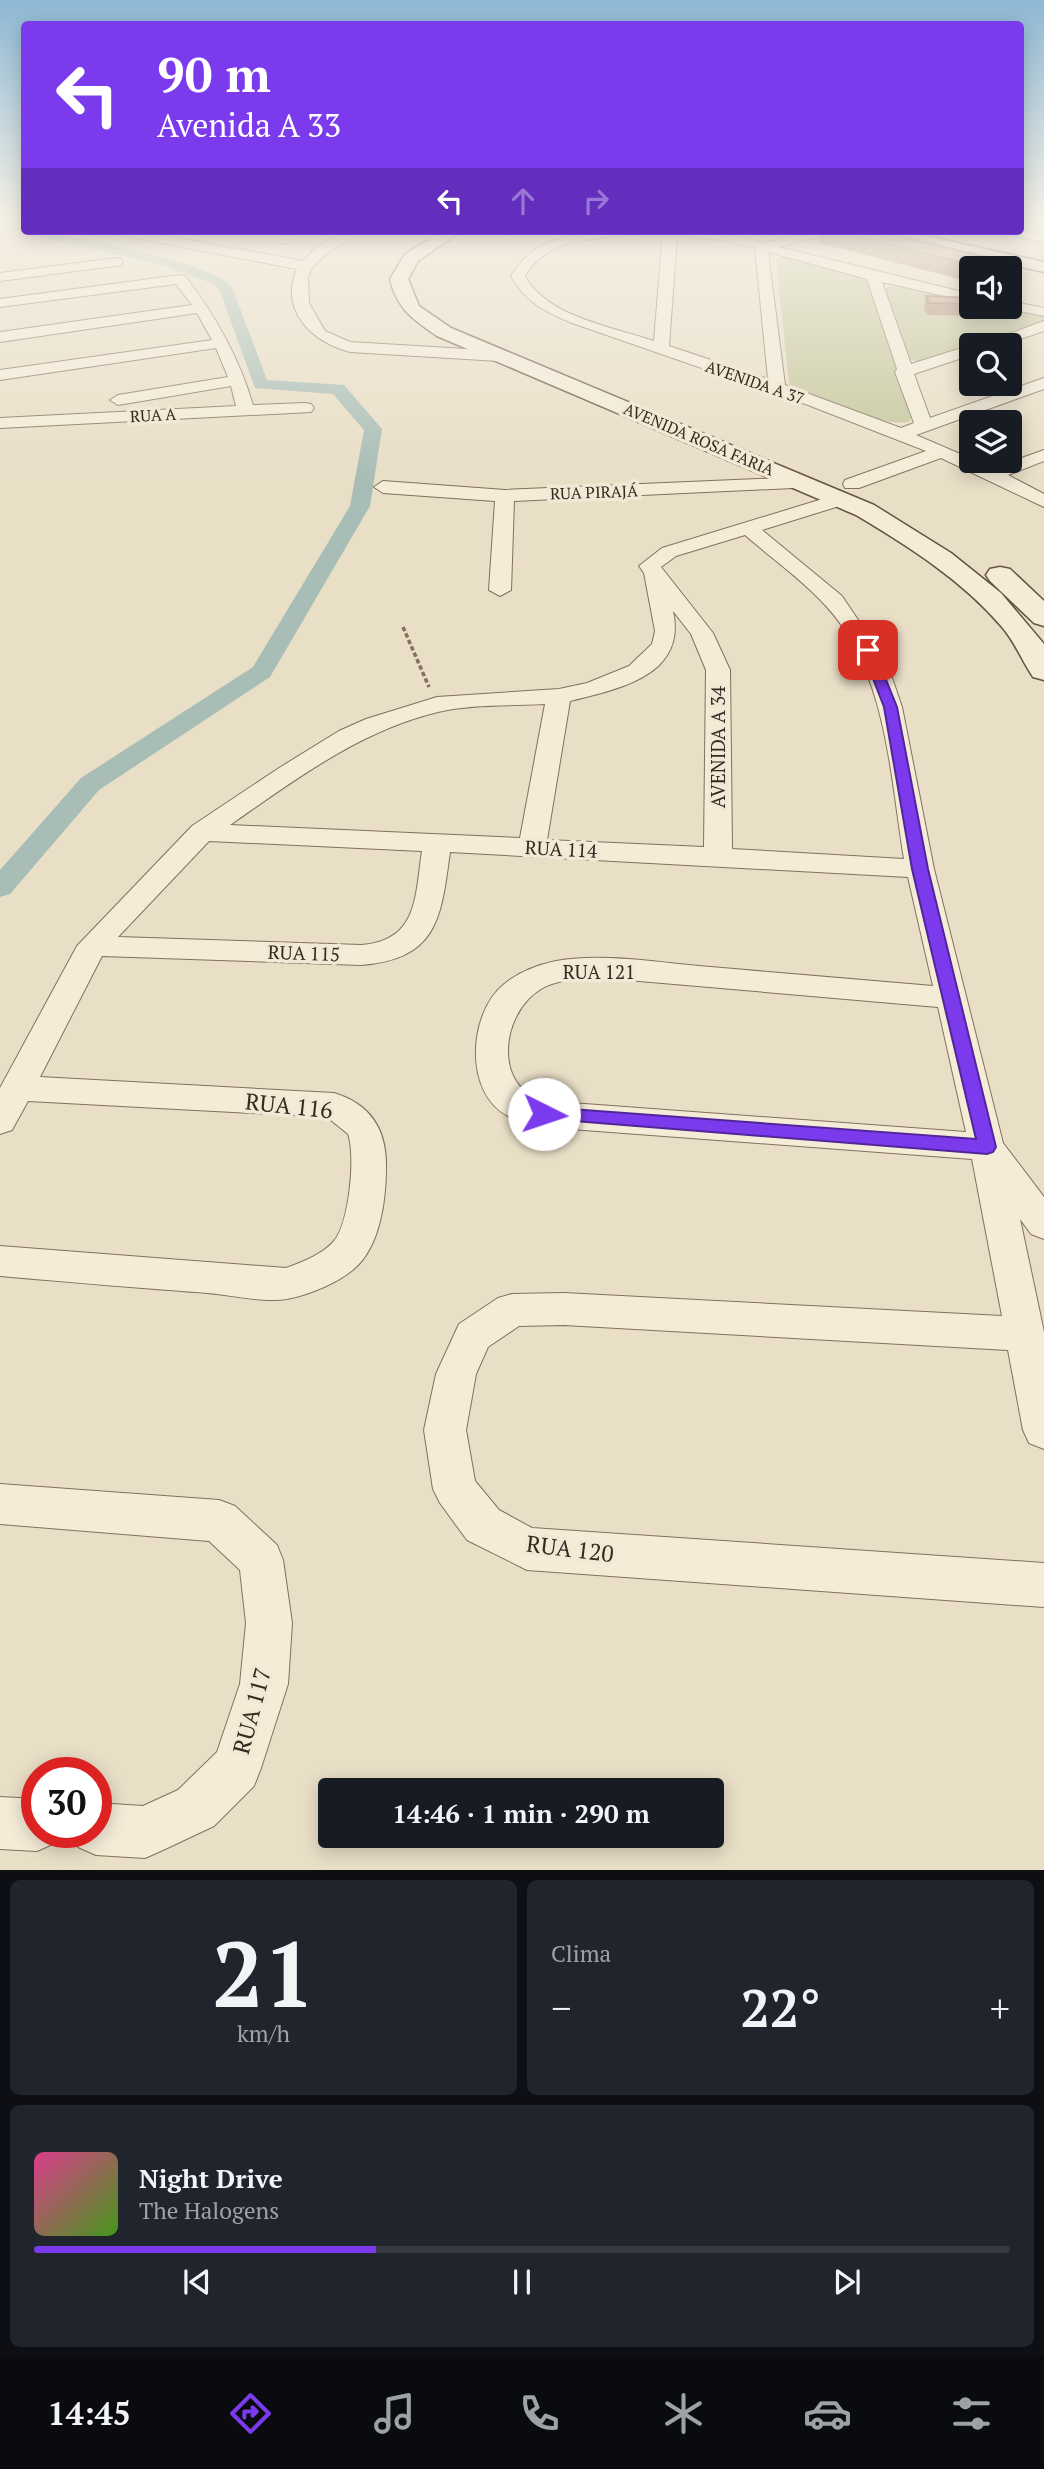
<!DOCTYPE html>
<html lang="pt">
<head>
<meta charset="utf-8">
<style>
  body { margin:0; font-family:"PT Serif",serif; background:#20242c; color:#f1f3f6; height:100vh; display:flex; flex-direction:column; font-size:26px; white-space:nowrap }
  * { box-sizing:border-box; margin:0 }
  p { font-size:23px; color:#9ea1a6 }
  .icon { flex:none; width:38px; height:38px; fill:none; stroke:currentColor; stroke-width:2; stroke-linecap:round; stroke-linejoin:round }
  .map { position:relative; height:1870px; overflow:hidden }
  .drawer { display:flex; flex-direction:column; gap:10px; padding:10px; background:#0d0f14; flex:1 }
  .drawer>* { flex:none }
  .guide { position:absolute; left:21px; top:21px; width:1003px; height:214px; border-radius:7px; box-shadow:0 4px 18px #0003; background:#7c3aed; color:#fff; overflow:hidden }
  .controls { position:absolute; left:959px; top:256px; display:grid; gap:14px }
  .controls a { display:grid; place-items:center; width:63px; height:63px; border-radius:7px; background:#171b24; box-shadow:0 4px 18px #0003; font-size:35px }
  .speed { position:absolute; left:21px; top:1757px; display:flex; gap:14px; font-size:35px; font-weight:700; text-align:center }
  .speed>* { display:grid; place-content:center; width:91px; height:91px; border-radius:50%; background:#171b24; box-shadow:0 4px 18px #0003; line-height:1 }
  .speed .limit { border:10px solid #d22; background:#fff; color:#111 }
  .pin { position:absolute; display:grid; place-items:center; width:60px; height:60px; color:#fff; margin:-30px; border-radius:14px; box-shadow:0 4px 10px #0006 }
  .me { position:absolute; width:77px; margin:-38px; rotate:94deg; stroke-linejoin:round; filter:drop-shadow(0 0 5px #0008) }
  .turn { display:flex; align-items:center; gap:24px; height:147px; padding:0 21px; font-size:32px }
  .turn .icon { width:91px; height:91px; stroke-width:2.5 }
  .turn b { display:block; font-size:49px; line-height:60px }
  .lanes { display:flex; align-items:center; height:66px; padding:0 21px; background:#0003; justify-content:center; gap:35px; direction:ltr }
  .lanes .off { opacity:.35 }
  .big { font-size:52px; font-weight:800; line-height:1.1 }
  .drawer .widget { flex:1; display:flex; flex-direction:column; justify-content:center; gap:10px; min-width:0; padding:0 24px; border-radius:10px; background:#20242c }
  .drawer .dial { align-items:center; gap:0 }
  .dial b { font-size:91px; line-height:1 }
  .song { display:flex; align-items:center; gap:21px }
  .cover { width:84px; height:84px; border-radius:10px; background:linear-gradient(135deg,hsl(330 70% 55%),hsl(100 70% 35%)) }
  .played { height:7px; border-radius:4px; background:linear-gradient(90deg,#7c3aed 35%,#363941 35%) }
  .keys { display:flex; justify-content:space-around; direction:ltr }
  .heat { display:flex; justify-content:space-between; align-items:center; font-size:38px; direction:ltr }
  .drawer .tiles { flex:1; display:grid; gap:10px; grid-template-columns:1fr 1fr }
  .widget:last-child { grid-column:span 2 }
  .trip { position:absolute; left:318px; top:1778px; width:406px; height:70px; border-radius:7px; background:#171b24; box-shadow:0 4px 18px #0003; font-weight:800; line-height:70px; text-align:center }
  .menu { display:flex; height:112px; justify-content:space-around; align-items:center; background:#090b0e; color:#9ea1a6 }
  .menu .icon { width:49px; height:49px }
  .menu .selected { color:#7c3aed }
  .menu b { font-size:32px; color:#f1f3f6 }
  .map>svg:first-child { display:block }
  .green { fill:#c3c69b }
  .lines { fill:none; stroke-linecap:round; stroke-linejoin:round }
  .canal { fill:#a7bdb6; fill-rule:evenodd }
  .street-casing { stroke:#83705e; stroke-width:2 }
  .secondary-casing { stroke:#655241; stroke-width:3 }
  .path { stroke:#83705e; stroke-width:3.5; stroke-dasharray:4.5 2.5; stroke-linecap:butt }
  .street { fill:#f5ecd8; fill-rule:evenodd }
  .secondary { fill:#f5ecd8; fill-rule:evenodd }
  .wall { fill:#a8846e }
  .shaded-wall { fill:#886c5a }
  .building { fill:#c39a80; stroke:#886c5a; stroke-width:2 }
  .route { fill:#7c3aed; stroke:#51269a; stroke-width:2 }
  .labels { text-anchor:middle; stroke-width:7; stroke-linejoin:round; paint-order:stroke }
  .far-street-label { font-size:16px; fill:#352920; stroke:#f2e8d5 }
  .street-label { font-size:19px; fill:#352920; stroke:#f2e8d5 }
  .near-street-label { font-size:23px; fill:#352920; stroke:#f2e8d5 }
</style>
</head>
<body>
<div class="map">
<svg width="1044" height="1871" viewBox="0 0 1044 1871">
  <rect width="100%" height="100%" fill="#e9dec6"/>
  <path class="green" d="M 786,256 L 866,279 L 912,417 L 909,422 C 885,427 808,400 789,384 L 776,259 Z
    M 890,286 L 971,302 L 971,306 L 994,306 L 1044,316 L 1044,321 L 923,362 L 911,360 L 885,288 Z"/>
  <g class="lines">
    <path class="canal" d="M 0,220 L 24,226 L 24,231 C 61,231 211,262 232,287 L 267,380 L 344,385 L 382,429 L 370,506 L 270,677 L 99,790 L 10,894 L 0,897 L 0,870 L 81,778 L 253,667 L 350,506 L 364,430 L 333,394 L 255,388 L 219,289 L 211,283 L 159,264 L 0,228 Z"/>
    <g class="street-casing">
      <path id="street" d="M 1020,230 L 1044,235 L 1044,243 L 1000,231 Z
        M 113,231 L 139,231 L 303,261 C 319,244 339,231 363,231 L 325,255 L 313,266 L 308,277 L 309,303 L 325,331 L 350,342 L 499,351 L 507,356 L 499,361 L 350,352 C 312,342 279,311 297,269 L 119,235 Z
        M 290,231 L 305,231 L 288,243 L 278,243 L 278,237 Z
        M 594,231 L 639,231 L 633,235 C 595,238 546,239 525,276 C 547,317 613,327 654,341 L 663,231 L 723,232 L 763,243 L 816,231 L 839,231 L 779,247 L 971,294 L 971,302 L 882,282 L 911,364 L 971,345 L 971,355 L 914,374 L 930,418 L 1044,378 L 1044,389 L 916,435 L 993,468 L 1044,450 L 1044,461 L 1008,475 L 1044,494 L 1044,507 L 941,458 L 859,488 L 845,488 L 843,484 L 845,480 L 926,451 L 808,405 L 572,323 C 546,312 525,302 511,276 C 530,244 559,236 594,231 ZM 677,236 L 722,240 L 755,248 L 768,379 L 669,346 ZM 768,252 L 867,279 L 897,369 L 895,372 L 914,423 L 901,428 L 785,385 Z
        M 117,258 L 122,259 L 122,265 L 0,281 L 0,273 Z
        M 180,275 L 185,276 C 215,315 239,357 253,405 L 305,403 L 311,404 L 314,408 L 311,412 L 0,428 L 0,418 L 236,406 L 231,386 L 118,405 L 110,400 L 118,395 L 228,377 L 216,348 L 0,380 L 0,370 L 212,340 L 197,313 L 0,342 L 0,332 L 192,305 L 176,284 L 0,307 L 0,299 Z
        M 1010,301 L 1044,308 L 1044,316 L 1005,308 L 1010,306 Z
        M 1044,321 L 1044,331 L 1003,345 L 979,345 Z
        M 806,477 L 815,483 L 813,487 L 514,501 L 511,590 L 500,596 L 489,590 L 495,501 L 383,493 L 374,487 L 383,481 L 505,490 Z
        M 842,493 L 852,499 L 849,503 L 762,530 L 842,596 L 887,663 L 902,707 L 934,869 L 1003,1143 L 1044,1197 L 1044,1239 L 1031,1234 L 1020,1219 L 1044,1332 L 1044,1449 L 1029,1443 L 1023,1430 L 1008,1350 L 564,1325 L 519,1326 L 488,1347 L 476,1374 L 466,1430 L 475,1481 L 499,1510 L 532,1528 L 1044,1563 L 1044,1607 L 527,1570 L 467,1540 L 440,1503 L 433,1489 L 424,1430 L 436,1374 L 459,1324 L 498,1298 L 512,1294 L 564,1293 L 1002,1316 L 972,1159 L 544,1127 C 533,1123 519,1122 508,1116 C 464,1093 468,1015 503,985 C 517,973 537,965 556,961 C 602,953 653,962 699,966 C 777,973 855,979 933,986 L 908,877 L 450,852 C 441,918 438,959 361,965 L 102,956 L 40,1077 L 334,1093 C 371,1104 387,1131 386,1168 C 386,1200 380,1246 355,1268 C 338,1283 309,1295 287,1299 C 266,1303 230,1295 208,1293 C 138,1288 69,1282 0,1276 L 0,1246 L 286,1268 C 302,1262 322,1255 334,1241 C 349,1223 356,1156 348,1134 L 327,1117 L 28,1101 L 12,1130 L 0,1134 L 0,1088 L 77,946 L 192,826 L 279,768 L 339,731 L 366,719 L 437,697 L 559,689 L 587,683 L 629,666 L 652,644 L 655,631 L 644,573 L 639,566 L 662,548 ZM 745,535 C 771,558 803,580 826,606 C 887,672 890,775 904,859 L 732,849 L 730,670 L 713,633 L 661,567 L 676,556 ZM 673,611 L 691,634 L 706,670 L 704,847 L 547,840 L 570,701 C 620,689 687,675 673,611 ZM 545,704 L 520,838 L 230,825 C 295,780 359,731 438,712 C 471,704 511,706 545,704 ZM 209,841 L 422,851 C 415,897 418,941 361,945 L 118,937 ZM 616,979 L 938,1007 L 966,1132 L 544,1101 C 492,1087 501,1013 541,989 C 562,976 592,980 616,979 Z
        M 0,1484 L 219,1500 L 235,1506 L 277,1545 L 283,1560 L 292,1623 L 288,1684 L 261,1768 L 254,1786 L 214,1826 L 163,1850 L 145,1858 L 96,1855 L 78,1847 L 72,1832 L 96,1832 L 96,1803 L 143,1806 L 178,1790 L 217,1752 L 240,1684 L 246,1623 L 240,1570 L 209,1541 L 0,1524 Z
        M 0,1797 L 37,1799 L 37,1832 L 60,1832 L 55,1843 L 37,1851 L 0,1849 Z"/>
    </g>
    <g class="secondary-casing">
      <path id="secondary" d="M 443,231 L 462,231 L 418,261 L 408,279 L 419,306 L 451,328 L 874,505 L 951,553 L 1001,593 L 1044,644 L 1044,680 L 1033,677 C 1022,661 1015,642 1002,627 C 962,580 908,546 856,515 L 437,336 C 413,319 397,309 390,279 L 405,254 Z
        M 874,231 L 904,231 L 1044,262 L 1044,272 L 882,236 Z
        M 1000,567 L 1010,569 L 1044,601 L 1044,626 L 1034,623 L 990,581 L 986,575 L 990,569 Z"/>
    </g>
    <path class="path" d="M 403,627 L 429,687"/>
    <use href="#street" class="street"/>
    <use href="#secondary" class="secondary"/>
  </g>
  <path class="wall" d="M 820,231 L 877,231 L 991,258 L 989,268 L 971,268 L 971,282 L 819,243 Z
    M 926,296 L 971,298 L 971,306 L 990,306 L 988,316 L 927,315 L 924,308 Z"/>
  <path class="shaded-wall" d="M 991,258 L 989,268 L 977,268 L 977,266 Z"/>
  <path class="building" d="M 835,231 L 877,231 L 991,258 L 977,266 Z
    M 926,296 L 971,298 L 971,304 L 929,303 Z"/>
  <linearGradient id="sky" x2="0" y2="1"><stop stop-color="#8eb8d4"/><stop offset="0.46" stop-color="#f5f0e5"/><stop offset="1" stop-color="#f5f0e5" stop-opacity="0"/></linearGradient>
  <rect width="1044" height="481" fill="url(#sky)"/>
  <path class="route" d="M 868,647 L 874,650 L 897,707 L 928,869 L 996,1147 L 993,1152 L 987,1154 L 537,1118 L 535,1114 L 544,1107 L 976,1139 L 912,869 L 884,707 L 862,650 Z"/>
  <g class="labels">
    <g class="far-street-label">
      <text transform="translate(755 382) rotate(19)" y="6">AVENIDA A 37</text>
      <text transform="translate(153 415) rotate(-3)" y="6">RUA A</text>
      <text transform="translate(699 439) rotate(23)" y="6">AVENIDA ROSA FARIA</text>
      <text transform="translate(594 492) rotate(-2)" y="6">RUA PIRAJÁ</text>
    </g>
    <g class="street-label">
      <text transform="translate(718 747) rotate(-90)" y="7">AVENIDA A 34</text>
      <text transform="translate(561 849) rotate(3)" y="7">RUA 114</text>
      <text transform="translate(304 953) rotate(2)" y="7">RUA 115</text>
      <text x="599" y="979">RUA 121</text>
    </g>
    <g class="near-street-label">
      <text transform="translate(289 1106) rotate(6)" y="8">RUA 116</text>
      <text transform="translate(570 1549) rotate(7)" y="8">RUA 120</text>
      <text transform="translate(252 1711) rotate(-75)" y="8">RUA 117</text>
    </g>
  </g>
</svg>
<div class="controls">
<a><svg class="icon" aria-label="sound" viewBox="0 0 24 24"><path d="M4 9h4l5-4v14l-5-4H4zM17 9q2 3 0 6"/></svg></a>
<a><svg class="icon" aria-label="search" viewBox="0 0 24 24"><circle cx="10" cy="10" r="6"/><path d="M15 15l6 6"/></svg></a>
<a><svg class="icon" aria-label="layers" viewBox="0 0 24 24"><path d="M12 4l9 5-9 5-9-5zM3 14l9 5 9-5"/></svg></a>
</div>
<div class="speed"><div class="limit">30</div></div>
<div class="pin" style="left:868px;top:650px;background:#d93025"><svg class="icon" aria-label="arrive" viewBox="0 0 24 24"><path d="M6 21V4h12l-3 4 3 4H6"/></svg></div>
<svg class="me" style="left:544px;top:1114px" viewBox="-20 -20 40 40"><circle r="19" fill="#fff"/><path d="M0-13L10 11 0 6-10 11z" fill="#7c3aed"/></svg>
<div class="trip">14:46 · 1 min · 290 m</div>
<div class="guide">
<div class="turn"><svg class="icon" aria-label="left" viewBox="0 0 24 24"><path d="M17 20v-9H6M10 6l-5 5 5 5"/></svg><div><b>90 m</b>Avenida A 33</div></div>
<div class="lanes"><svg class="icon" aria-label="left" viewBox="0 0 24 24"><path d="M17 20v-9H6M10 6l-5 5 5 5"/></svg><svg class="icon off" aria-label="ahead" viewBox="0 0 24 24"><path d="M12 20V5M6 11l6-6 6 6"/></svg><svg class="icon off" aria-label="right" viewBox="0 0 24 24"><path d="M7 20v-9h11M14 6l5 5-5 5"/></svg></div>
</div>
</div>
<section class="drawer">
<div class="tiles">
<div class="widget dial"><b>21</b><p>km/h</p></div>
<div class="widget"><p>Clima</p>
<div class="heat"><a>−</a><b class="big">22°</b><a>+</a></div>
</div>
<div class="widget">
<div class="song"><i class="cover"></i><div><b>Night Drive</b><p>The Halogens</p></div></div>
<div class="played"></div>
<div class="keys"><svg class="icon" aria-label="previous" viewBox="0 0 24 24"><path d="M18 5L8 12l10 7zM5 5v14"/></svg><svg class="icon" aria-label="pause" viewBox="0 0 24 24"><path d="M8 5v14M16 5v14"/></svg><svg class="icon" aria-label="next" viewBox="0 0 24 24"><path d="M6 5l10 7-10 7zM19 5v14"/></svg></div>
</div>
</div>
</section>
<nav class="menu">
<b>14:45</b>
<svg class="icon selected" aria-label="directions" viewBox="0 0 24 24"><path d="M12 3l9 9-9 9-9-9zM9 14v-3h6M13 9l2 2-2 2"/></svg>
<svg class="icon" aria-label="music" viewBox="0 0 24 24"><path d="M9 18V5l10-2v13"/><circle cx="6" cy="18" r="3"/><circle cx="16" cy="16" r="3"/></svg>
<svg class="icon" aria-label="phone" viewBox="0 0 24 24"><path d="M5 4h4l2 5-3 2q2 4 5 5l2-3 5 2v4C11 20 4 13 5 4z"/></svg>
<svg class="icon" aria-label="climate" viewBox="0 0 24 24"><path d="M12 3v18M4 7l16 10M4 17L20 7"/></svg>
<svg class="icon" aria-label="car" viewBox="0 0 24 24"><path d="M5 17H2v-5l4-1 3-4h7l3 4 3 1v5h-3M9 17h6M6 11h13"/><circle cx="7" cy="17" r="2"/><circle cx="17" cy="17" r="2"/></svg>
<svg class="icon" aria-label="filters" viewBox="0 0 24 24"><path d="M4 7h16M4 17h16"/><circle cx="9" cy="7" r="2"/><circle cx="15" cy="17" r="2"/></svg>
</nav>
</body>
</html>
